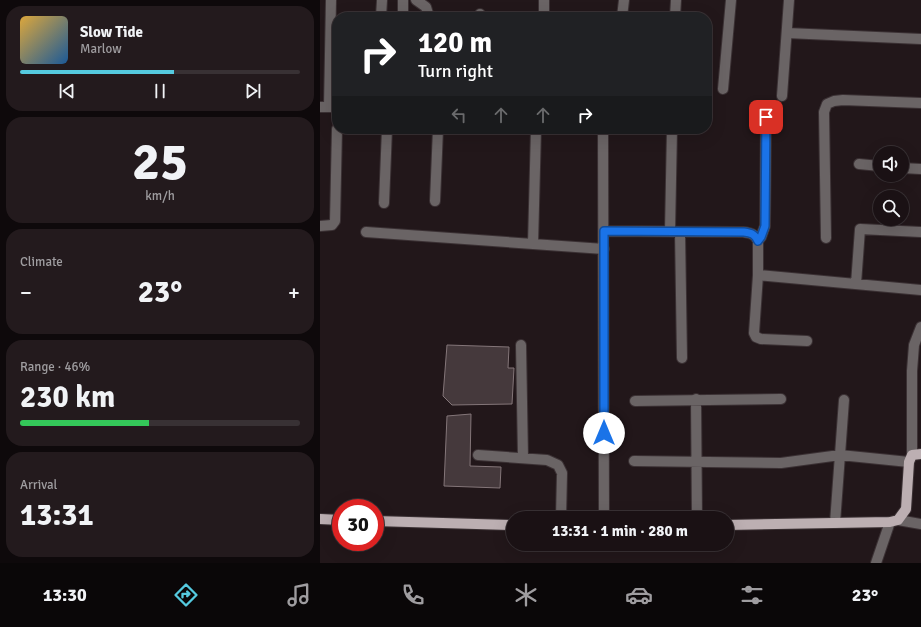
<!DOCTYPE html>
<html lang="en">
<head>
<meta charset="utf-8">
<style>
  body { margin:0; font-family:Signika,sans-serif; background:#231a1d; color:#f1f3f6; height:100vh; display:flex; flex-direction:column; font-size:15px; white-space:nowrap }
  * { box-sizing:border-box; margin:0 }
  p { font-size:13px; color:#9f9da0 }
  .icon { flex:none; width:22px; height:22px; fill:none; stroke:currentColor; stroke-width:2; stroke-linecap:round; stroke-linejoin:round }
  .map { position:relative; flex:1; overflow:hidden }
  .drawer { display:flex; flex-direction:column; gap:6px; padding:6px; background:#0e090b; width:320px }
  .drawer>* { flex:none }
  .hud { position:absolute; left:12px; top:12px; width:380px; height:122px; border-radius:16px; box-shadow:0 4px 16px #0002,0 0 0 1px #383134; background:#202124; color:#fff; overflow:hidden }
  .fabs { position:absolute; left:553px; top:146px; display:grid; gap:8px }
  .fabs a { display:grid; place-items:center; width:36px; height:36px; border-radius:50%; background:#1a1114; box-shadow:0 4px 16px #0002,0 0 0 1px #383134; font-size:20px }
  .speed { position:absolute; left:12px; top:499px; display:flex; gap:8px; font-size:20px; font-weight:700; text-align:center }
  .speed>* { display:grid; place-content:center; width:52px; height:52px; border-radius:50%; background:#1a1114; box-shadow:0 4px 16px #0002,0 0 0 1px #383134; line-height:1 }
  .speed .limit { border:6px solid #d22; background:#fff; color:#111 }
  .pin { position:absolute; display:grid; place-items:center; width:34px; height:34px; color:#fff; margin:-17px; border-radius:8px; box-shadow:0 2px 6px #0006 }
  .me { position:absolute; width:44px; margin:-22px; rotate:0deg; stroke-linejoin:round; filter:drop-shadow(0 0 3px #0008) }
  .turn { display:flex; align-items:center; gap:14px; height:84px; padding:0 20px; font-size:18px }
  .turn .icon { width:52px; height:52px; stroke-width:2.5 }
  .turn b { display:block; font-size:28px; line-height:34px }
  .lanes { display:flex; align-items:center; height:38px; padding:0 20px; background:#0003; justify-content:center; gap:20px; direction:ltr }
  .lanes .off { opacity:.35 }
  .big { font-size:30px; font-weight:700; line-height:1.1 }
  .drawer .card { flex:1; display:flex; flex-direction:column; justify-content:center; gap:6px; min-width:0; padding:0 14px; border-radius:16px; background:#231a1d }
  .drawer .dial { align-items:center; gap:0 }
  .dial b { font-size:52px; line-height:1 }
  .song { display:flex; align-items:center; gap:12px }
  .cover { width:48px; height:48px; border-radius:6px; background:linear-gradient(135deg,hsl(40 70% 55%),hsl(210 70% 35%)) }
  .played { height:4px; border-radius:2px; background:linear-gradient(90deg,#55cadf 55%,#383134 55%) }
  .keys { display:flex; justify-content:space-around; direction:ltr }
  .heat { display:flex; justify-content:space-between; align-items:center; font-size:22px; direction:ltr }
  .charge { height:6px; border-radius:3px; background:linear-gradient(90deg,#34c759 46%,#383134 0) }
  .trip { position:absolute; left:186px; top:511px; width:228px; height:40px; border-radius:20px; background:#1a1114; box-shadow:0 4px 16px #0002,0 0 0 1px #383134; font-weight:700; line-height:40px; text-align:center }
  .tab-bar { display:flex; height:64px; justify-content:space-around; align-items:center; background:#0a0708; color:#9f9da0 }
  .tab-bar .icon { width:28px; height:28px }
  .tab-bar .selected { color:#55cadf }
  .tab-bar b { font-size:18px; color:#f1f3f6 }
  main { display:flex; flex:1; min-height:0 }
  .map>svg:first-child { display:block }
  .building { fill:#45393c; stroke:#847679 }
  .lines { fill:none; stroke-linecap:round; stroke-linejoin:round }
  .minor-casing { stroke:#3b3134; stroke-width:12 }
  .major-casing { stroke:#3b3134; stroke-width:12 }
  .minor { stroke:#6a6465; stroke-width:10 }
  .major { stroke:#bcafb2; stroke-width:10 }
  .route-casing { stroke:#114b97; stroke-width:10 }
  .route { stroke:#1a73e8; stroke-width:7 }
</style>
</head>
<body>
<main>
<section class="drawer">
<div class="card">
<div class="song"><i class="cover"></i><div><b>Slow Tide</b><p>Marlow</p></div></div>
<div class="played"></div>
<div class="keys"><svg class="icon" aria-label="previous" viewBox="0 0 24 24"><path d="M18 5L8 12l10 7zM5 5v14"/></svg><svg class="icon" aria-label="pause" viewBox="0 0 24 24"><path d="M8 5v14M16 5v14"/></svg><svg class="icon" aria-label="next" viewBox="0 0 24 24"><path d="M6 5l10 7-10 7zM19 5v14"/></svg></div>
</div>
<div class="card dial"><b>25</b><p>km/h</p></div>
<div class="card"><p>Climate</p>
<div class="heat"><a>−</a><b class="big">23°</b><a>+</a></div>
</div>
<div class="card"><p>Range · 46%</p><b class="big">230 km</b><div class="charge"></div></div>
<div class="card"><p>Arrival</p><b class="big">13:31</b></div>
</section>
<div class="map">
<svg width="601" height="563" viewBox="0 0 601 563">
  <rect width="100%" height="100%" fill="#22171a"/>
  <path class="building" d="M 127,345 L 189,347 L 188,368 L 194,368 L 192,404 L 132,405 L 123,396 Z
    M 151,414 L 150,466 L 181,467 L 180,488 L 124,486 L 127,416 Z"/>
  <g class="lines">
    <g class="minor-casing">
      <path id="minor" d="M 83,0 L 83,17
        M 96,0 L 106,7 L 109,17
        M 61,17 L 62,0
        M 160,17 L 160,14
        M 224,17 L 224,0
        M 302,17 L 304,0
        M 355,17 L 356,0
        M 467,33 L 601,39
        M 403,89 L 411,0
        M 462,96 L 469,0
        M 0,107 L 17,107
        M 9,107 L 11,0
        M 283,129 L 284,518
        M 539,164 L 560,166
        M 582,168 L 601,169
        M 115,201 L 118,129
        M 64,203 L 67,129
        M 0,226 L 12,225 L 15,221 L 17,129
        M 284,231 L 423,232 C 431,233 435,234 438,241 L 438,275 L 434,333 L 436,337 L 441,339 L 487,341
        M 350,231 L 352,129
        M 46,232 L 284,249
        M 360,232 L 362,358
        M 506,238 L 504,112 L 507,104 L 514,101 L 523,100 L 601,103
        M 438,241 L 441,237 L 445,226 L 446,117
        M 213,244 L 216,129
        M 438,275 L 601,290
        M 536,284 L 540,229 L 601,232
        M 201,345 L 203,458
        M 376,399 L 377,518
        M 315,401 L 461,399
        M 158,455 L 227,460 L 238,465 L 242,473 L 241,518
        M 592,455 L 592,371 L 594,345 L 601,327
        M 314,461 L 461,463 L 520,455 L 589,462
        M 578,520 L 601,524
        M 515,523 L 524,400
        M 556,563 L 570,522"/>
    </g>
    <g class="major-casing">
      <path id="major" d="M 0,519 L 21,520
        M 55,521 L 193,525
        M 407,525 L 570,522 L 578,520 L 586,509 L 589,462 L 592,455 L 601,454"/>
    </g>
    <use href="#minor" class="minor"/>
    <use href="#major" class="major"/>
  </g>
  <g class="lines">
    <g class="route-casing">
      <path id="route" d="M 284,433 L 284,231 L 424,232 C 431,233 435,234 438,241 L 441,237 L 445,226 L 446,117"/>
    </g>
    <use href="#route" class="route"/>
  </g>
</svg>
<div class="fabs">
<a><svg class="icon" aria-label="sound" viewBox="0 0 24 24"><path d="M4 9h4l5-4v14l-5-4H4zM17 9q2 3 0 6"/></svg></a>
<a><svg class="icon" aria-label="search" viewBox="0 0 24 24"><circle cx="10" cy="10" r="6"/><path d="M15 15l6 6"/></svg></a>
</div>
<div class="speed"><div class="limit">30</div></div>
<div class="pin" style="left:446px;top:117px;background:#d93025"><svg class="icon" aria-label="arrive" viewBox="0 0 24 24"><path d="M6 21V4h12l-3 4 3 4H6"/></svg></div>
<svg class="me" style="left:284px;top:433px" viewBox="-20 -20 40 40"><circle r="19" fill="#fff"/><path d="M0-13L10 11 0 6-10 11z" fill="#1a73e8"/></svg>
<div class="trip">13:31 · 1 min · 280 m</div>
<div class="hud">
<div class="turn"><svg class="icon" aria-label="right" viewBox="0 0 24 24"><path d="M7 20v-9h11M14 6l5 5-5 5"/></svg><div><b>120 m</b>Turn right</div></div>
<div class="lanes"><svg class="icon off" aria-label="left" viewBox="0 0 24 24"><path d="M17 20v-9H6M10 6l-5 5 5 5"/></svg><svg class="icon off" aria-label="ahead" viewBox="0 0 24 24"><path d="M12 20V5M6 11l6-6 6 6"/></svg><svg class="icon off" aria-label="ahead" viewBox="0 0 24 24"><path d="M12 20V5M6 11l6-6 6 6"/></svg><svg class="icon" aria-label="right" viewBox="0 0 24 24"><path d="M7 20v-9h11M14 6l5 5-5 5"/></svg></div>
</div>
</div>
</main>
<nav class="tab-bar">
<b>13:30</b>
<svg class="icon selected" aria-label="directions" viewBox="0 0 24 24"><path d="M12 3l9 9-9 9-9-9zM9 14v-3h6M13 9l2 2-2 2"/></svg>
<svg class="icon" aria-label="music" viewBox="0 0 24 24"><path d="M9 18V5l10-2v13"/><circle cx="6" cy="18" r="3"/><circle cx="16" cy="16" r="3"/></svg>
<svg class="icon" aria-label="phone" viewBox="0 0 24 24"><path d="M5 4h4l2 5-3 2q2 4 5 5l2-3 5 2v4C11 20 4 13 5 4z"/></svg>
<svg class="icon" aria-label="climate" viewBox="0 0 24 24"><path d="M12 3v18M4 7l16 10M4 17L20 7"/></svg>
<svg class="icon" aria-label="car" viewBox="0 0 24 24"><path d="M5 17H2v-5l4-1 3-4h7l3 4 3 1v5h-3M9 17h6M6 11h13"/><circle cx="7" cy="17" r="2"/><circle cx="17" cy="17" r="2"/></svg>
<svg class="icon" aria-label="filters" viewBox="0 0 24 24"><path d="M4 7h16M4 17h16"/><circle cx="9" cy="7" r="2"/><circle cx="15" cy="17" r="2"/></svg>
<b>23°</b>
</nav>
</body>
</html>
